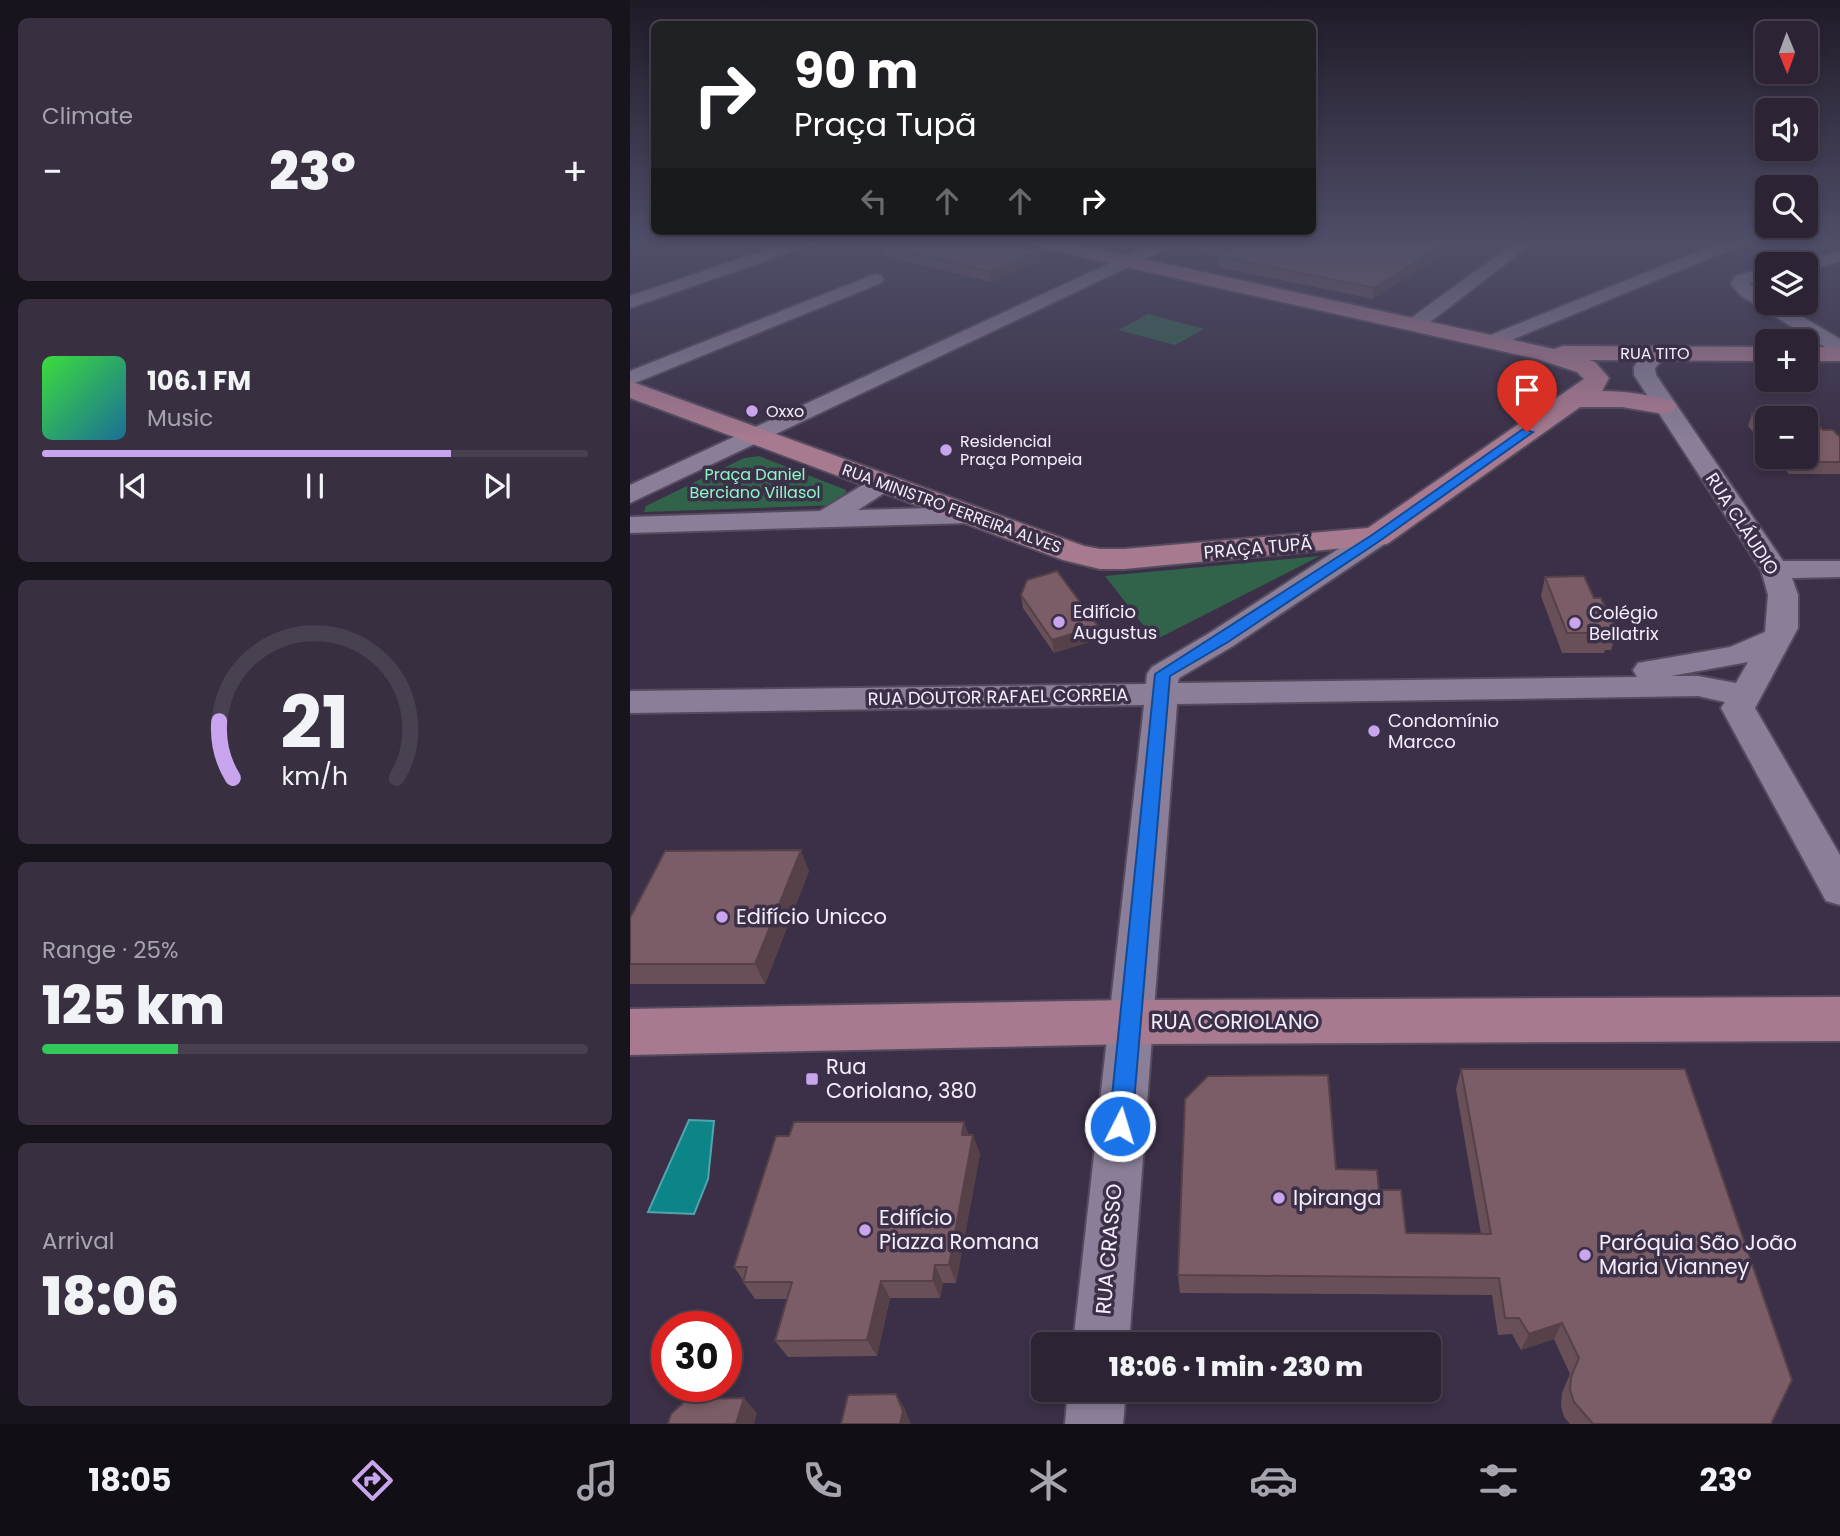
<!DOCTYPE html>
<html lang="en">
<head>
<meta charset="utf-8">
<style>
  body { margin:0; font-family:Poppins,sans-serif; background:#383041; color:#f1f3f6; height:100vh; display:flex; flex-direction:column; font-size:26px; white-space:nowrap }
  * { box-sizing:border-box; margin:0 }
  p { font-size:23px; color:#a6a4ad }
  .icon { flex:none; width:38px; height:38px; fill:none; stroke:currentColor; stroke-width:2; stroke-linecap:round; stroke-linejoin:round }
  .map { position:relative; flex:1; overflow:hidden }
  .side { display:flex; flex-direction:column; gap:18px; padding:18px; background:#18141d; width:630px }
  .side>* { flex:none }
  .banner { position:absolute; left:21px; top:21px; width:665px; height:214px; border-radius:10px; box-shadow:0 4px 10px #0003,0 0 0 2px #484150; background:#202124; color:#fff; overflow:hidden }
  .needle { width:46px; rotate:179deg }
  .tools { position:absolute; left:1125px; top:21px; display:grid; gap:14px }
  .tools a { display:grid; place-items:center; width:63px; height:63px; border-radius:10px; background:#2c2435; box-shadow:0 4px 10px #0003,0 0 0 2px #484150; font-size:35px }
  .speed { position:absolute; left:21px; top:1311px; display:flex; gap:14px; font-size:35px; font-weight:700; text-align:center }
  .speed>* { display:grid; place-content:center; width:91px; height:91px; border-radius:50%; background:#2c2435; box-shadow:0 4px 10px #0003,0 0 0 2px #484150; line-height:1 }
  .speed .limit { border:10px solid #d22; background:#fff; color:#111 }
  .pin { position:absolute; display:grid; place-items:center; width:60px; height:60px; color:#fff; margin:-72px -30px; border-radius:50% 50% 50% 0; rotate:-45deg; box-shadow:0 0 7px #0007 }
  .pin .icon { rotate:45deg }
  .me { position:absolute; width:77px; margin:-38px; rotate:5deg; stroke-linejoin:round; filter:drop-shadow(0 0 5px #0008) }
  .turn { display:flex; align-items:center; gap:24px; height:147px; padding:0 28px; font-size:32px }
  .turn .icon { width:91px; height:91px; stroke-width:2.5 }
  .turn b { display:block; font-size:49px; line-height:60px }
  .lanes { display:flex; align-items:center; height:66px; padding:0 28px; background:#0003; justify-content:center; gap:35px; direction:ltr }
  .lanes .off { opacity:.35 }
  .big { font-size:52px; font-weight:800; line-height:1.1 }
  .side .tile { flex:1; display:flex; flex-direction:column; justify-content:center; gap:10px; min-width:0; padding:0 24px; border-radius:10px; background:#383041 }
  .side .dial { align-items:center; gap:0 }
  .dial svg { height:182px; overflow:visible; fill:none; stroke:#484150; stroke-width:7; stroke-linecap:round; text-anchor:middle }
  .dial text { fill:#f1f3f6; stroke:none }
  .song { display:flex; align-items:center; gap:21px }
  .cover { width:84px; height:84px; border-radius:10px; background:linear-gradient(135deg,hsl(120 70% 55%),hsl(200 70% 35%)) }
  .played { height:7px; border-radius:4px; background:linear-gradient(90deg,#c9a5ee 75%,#484150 75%) }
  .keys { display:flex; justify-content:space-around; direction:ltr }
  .heat { display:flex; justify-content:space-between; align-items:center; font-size:38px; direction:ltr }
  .charge { height:10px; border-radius:5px; background:linear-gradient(90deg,#34c759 25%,#484150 0) }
  .trip { position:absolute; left:401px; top:1332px; width:410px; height:70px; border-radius:10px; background:#2c2435; box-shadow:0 4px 10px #0003,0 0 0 2px #484150; font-weight:800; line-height:70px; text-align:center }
  .dock { display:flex; height:112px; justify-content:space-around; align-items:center; background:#120e15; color:#a6a4ad }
  .dock .icon { width:49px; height:49px }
  .dock .selected { color:#c9a5ee }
  .dock b { font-size:32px; color:#f1f3f6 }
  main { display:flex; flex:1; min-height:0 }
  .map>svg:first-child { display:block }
  .green { fill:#31634b }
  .water { fill:#0c8589; stroke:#52a4ac; stroke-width:2 }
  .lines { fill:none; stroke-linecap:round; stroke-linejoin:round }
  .street-casing { stroke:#544b5e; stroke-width:4 }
  .secondary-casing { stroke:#544b5e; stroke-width:4 }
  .street { fill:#8a7e98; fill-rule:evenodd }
  .secondary { fill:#a77a90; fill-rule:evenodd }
  .wall { fill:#695058 }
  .shaded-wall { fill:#554147 }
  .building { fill:#7a5d66; stroke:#554147; stroke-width:2 }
  .route { fill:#1a73e8; stroke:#114b97; stroke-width:2 }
  .poi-dot { fill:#c9a5ee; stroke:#3b3047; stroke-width:2.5 }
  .labels { text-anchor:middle; stroke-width:7; stroke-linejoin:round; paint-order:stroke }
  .far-street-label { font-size:16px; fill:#f4edfc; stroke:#3b3047 }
  .far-poi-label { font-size:16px; fill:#f4edfc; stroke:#3b3047; text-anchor:start }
  .far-park-label { font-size:16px; fill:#8cf7c4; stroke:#3b3047 }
  .street-label { font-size:18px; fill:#f4edfc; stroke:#3b3047 }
  .poi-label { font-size:18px; fill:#f4edfc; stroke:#3b3047; text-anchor:start }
  .near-poi-label { font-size:21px; fill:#f4edfc; stroke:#3b3047; text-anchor:start }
  .near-street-label { font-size:21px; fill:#f4edfc; stroke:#3b3047 }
</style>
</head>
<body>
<main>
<section class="side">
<div class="tile"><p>Climate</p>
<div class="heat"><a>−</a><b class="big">23°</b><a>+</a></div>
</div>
<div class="tile">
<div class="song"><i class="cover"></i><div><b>106.1 FM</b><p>Music</p></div></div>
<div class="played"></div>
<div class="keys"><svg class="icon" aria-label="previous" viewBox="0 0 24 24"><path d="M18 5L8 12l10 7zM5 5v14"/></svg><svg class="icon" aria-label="pause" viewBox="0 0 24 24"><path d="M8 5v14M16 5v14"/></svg><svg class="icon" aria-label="next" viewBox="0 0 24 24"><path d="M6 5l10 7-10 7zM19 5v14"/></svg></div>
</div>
<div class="tile dial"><svg viewBox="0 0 100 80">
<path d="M14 69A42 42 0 1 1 86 69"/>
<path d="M14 69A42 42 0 0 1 8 44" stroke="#c9a5ee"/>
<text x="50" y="56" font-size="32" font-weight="700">21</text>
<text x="50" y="72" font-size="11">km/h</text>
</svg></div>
<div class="tile"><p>Range · 25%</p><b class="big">125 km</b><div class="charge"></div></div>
<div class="tile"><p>Arrival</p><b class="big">18:06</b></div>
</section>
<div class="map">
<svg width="1210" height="1424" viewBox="0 0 1210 1424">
  <rect width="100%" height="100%" fill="#3b3047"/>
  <path class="green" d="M 518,314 L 574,329 L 545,345 L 488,330 Z
    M 129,456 L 216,490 L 216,499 L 206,505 L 14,512 L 16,506 L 114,458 Z
    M 690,556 L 525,640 L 475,576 Z"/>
  <path class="water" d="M 59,1120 L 84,1121 L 78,1179 L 64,1214 L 18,1212 Z"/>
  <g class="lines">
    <g class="street-casing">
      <path id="street" d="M 162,241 L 185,241 L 183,244 L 0,308 L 0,296 Z
        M 528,241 L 549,241 L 547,244 L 0,503 L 0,485 Z
        M 887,241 L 905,241 L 791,329 L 777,329 L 774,325 L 777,321 Z
        M 1094,241 L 1116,241 L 1114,244 L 867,346 L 853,346 L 850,342 L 853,338 Z
        M 1210,251 L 1210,261 L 1176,271 L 1176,264 L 1169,264 Z
        M 1138,267 L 1138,278 L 1119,283 L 1138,296 L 1138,303 L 1149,303 L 1210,339 L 1210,354 L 1203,352 L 1110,295 L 1101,284 L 1105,276 Z
        M 245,274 L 251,275 L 254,279 L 251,283 L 0,385 L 0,371 Z
        M 1028,348 L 1035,350 L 1038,354 L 1025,368 L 1026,375 L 1153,561 L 1210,561 L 1210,577 L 1162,578 L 1168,595 L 1168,628 L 1125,708 L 1210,855 L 1210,905 L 1196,901 L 1091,708 L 1095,702 L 1068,696 L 547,704 L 499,1344 L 443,1344 L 514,705 L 0,713 L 0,691 L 516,684 L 517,674 L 522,667 L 581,632 L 736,531 L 746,529 L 756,531 L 759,537 L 756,543 L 603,646 L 549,678 L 548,683 L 1007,677 L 1003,670 L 1008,663 L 1100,647 L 1135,632 L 1138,595 L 1131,570 L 1004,375 L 1004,367 C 1009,358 1018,350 1028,348 ZM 1118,662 L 1106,683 L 1068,676 L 1041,676 Z
        M 253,475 L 262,478 L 266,483 L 262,488 L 228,510 L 340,507 L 349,509 L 353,515 L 349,521 L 340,523 L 0,533 L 0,517 L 190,511 L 244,478 Z
        M 438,1390 L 496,1390 L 493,1424 L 435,1424 Z"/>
    </g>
    <g class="secondary-casing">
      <path id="secondary" d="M 398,241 L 432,241 L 924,349 L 933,346 L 1138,347 L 1138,361 L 959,360 L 965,362 L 979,378 L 972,391 C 996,391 1020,395 1043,401 L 1047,406 L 1043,411 L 1034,414 L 992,407 L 950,407 L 757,544 L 494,569 L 470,569 L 433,560 L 0,398 L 0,381 L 454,546 L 470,549 L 494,549 L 738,528 L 954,379 L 947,372 L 907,359 L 407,247 L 400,245 Z
        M 1176,347 L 1210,347 L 1210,361 L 1176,361 Z
        M 1210,997 L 1210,1041 L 499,1044 L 0,1055 L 0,1009 L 499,1000 Z"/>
    </g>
    <use href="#street" class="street"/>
    <use href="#secondary" class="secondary"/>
  </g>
  <path class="wall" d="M 567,241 L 834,241 L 743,299 L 588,267 L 588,258 L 568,252 Z
    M 250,245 L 410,251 L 411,260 L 361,282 L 252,255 Z
    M 1122,414 L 1193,430 L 1210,437 L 1210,474 L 1159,474 L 1144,457 L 1176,457 L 1138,418 L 1138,449 L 1118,426 Z
    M 915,577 L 964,598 L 987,631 L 981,650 L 975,650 L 974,653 L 932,653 L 911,596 Z
    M 391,595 L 468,626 L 469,639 L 424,653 L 393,608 Z
    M 179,871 L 135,984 L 0,984 L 0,918 Z
    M 831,1069 L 1141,1424 L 940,1424 L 934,1417 L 931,1406 L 932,1393 L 940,1374 L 924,1339 L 891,1350 L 882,1334 L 868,1335 L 862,1295 L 550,1293 L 548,1275 L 706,1169 L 749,1190 L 776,1233 L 851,1234 L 826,1089 Z
    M 339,1135 L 350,1154 L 326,1283 L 313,1283 L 310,1298 L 260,1298 L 247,1356 L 158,1357 L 145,1341 L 157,1299 L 125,1299 L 113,1282 L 113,1280 L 104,1267 Z"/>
  <path class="shaded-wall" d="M 818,241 L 834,241 L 743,299 L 744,288 Z
    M 410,251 L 411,260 L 361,282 L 360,272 Z
    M 468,626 L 469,639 L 424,653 L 422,640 Z
    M 171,850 L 179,871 L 135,984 L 125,964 Z
    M 334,1122 L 341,1141 L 332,1135 Z
    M 343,1135 L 350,1154 L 326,1283 L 319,1265 Z
    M 305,1265 L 313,1283 L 310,1298 L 303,1281 Z
    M 251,1281 L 260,1298 L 247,1356 L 237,1340 Z
    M 932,1323 L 924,1339 L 891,1350 L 899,1334 Z
    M 266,1394 L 275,1409 L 281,1424 L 270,1424 Z
    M 114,1398 L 127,1413 L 124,1424 L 106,1424 Z"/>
  <path class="building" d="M 263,241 L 365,241 L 410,251 L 360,272 L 250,245 Z
    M 567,241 L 818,241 L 744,288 L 588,256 L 601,250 Z
    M 1122,414 L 1177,414 L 1193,430 L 1203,430 L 1210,437 L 1210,462 L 1164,462 L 1159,457 L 1176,457 L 1176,418 L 1138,418 L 1138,432 Z
    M 427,571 L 468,626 L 422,640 L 391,595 L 397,580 Z
    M 954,576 L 964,598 L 971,598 L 987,631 L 979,631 L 980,633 L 937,633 L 915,577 Z
    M 171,850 L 125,964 L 0,964 L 0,918 L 35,851 Z
    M 831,1069 L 1055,1069 L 1162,1380 L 1141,1424 L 963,1424 L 944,1402 L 940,1390 L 941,1377 L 949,1358 L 932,1323 L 899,1334 L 889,1318 L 875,1318 L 869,1278 L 548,1275 L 555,1099 L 578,1076 L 698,1075 L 706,1169 L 747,1170 L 749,1190 L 771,1190 L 776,1233 L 861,1234 Z
    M 164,1122 L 334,1122 L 332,1135 L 343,1135 L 319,1265 L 305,1265 L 303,1281 L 251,1281 L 237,1340 L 145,1341 L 162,1282 L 113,1282 L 117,1267 L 104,1267 L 146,1136 L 159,1136 Z
    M 266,1394 L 273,1411 L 270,1424 L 211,1424 L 218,1395 Z
    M 114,1398 L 106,1424 L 38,1424 L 41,1414 L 57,1399 Z"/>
  <linearGradient id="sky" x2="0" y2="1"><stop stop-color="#201a27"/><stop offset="0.55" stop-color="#4f4e69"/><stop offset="1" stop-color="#4f4e69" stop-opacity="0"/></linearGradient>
  <rect width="1210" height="440" fill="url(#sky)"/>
  <path class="route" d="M 893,429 L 903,432 L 751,540 L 598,642 L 540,676 L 502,1126 L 498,1134 L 490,1137 L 482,1134 L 479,1126 L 525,674 L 742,535 Z"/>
  <g class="poi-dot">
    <circle cx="122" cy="411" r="7"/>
    <circle cx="316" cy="450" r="7"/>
    <circle cx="429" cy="622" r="7"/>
    <circle cx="945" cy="623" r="7"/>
    <circle cx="744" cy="731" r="7"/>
    <circle cx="92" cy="917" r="7"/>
    <rect x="175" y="1072" width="14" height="14" rx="3.5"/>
    <circle cx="649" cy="1198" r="7"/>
    <circle cx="235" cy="1230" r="7"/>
    <circle cx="955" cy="1255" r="7"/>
  </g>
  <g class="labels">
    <g class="far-street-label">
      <text x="1025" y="359">RUA TITO</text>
      <text transform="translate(322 508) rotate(20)" y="6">RUA MINISTRO FERREIRA ALVES</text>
    </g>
    <g class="far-poi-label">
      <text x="136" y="417">Oxxo</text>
      <text x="330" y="447">Residencial<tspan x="330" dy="18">Praça Pompeia</tspan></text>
    </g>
    <g class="far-park-label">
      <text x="125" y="480">Praça Daniel<tspan x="125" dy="18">Berciano Villasol</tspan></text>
    </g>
    <g class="street-label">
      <text transform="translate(1112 524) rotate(57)" y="6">RUA CLÁUDIO</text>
      <text transform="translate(628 548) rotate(-5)" y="6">PRAÇA TUPÃ</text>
      <text transform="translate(368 697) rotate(-1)" y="6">RUA DOUTOR RAFAEL CORREIA</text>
    </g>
    <g class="poi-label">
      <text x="443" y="618">Edifício<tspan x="443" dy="21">Augustus</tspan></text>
      <text x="959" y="619">Colégio<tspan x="959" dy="21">Bellatrix</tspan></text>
      <text x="758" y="727">Condomínio<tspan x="758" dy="21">Marcco</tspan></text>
    </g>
    <g class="near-poi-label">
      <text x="106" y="924">Edifício Unicco</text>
      <text x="196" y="1074">Rua<tspan x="196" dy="24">Coriolano, 380</tspan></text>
      <text x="663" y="1205">Ipiranga</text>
      <text x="249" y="1225">Edifício<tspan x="249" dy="24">Piazza Romana</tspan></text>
      <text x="969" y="1250">Paróquia São João<tspan x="969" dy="24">Maria Vianney</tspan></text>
    </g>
    <g class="near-street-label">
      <text x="605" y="1029">RUA CORIOLANO</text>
      <text transform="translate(479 1249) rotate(-85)" y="7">RUA CRASSO</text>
    </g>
  </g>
</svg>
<div class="tools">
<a><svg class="needle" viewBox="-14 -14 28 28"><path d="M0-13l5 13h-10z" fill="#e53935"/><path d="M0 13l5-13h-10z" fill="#a6a4ad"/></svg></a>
<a><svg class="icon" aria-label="sound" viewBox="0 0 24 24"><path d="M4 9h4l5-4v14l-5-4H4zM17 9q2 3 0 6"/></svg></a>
<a><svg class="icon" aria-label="search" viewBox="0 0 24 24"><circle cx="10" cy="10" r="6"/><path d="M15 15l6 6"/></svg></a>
<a><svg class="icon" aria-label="layers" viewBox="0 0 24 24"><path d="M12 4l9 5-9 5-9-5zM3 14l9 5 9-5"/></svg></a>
<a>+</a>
<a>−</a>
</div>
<div class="speed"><div class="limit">30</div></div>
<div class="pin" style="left:897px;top:432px;background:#d93025"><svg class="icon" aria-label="arrive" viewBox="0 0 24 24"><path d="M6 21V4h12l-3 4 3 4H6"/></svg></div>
<svg class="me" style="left:490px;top:1126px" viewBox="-20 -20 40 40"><circle r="17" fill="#1a73e8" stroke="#fff" stroke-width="3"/><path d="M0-11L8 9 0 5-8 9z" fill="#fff"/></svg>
<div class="trip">18:06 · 1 min · 230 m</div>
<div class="banner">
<div class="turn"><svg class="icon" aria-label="right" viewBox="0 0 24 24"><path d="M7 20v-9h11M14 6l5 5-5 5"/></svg><div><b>90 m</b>Praça Tupã</div></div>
<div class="lanes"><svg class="icon off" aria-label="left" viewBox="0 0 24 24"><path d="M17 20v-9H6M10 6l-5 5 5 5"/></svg><svg class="icon off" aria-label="ahead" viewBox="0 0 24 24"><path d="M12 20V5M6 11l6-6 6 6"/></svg><svg class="icon off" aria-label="ahead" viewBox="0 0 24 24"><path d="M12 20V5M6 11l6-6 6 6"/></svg><svg class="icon" aria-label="right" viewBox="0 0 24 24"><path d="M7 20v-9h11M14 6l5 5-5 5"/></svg></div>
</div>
</div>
</main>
<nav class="dock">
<b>18:05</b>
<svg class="icon selected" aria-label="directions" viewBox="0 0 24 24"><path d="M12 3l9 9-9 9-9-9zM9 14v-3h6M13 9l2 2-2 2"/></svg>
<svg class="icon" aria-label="music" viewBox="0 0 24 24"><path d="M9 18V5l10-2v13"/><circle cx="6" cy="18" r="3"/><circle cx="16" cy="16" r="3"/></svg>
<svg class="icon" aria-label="phone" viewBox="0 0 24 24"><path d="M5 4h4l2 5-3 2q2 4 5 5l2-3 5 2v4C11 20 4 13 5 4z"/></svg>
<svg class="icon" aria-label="climate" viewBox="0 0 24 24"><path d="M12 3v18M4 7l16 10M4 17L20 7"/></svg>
<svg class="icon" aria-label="car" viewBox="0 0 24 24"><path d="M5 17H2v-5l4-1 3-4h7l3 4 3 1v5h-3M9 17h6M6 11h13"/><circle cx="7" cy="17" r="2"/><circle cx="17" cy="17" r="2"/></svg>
<svg class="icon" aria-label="filters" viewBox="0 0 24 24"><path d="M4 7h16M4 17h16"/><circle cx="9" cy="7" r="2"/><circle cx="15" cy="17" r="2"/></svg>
<b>23°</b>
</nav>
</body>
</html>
